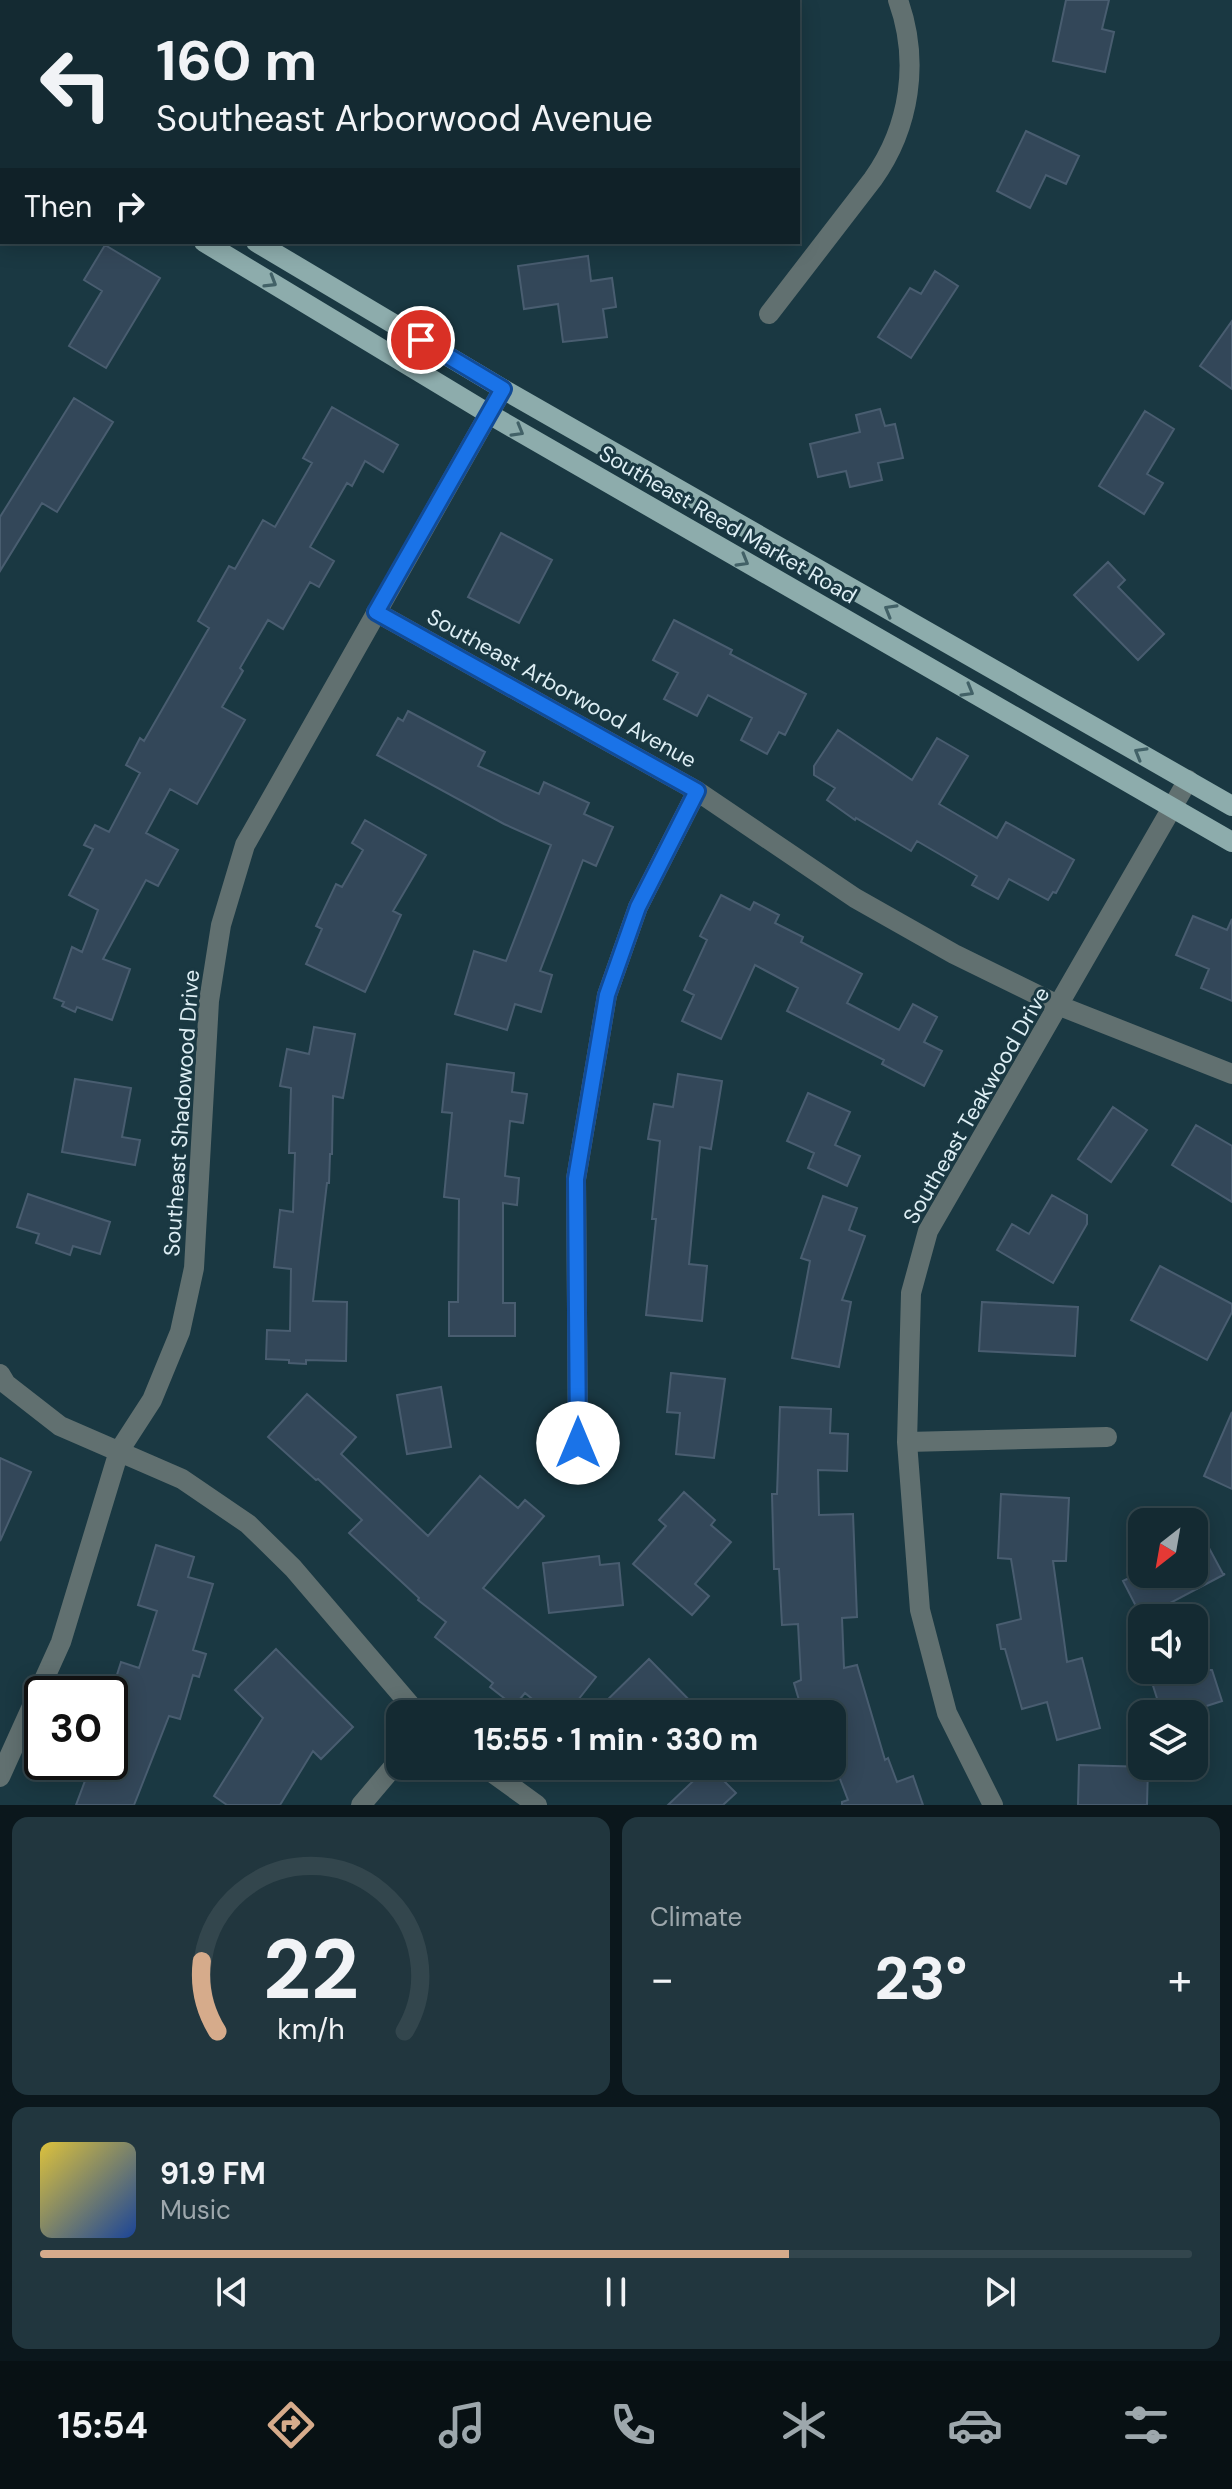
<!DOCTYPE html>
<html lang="en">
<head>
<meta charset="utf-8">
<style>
  body { margin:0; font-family:"DM Sans",sans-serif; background:#21363e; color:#f1f3f6; height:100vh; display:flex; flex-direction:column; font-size:30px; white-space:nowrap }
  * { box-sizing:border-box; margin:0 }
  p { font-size:26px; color:#9da7ac }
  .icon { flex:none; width:44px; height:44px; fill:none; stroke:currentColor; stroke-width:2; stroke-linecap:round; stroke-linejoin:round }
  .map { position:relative; height:1805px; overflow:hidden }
  .drawer { display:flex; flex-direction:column; gap:12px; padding:12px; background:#0b171c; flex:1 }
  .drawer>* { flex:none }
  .guide { position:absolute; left:0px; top:0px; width:800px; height:244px; box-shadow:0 4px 20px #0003,0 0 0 2px #33464d; background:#142a32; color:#f1f3f6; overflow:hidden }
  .needle { width:52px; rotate:211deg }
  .buttons { position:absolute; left:1128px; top:1508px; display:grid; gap:16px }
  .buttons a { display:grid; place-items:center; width:80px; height:80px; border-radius:16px; background:#142a32; box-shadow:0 4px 20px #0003,0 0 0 2px #33464d; font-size:40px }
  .speed { position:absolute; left:24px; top:1676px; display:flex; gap:16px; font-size:40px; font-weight:700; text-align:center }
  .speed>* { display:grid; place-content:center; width:104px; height:104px; border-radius:50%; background:#142a32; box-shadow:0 4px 20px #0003,0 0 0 2px #33464d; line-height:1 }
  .speed .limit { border:4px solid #111; border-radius:12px; background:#fff; color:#111 }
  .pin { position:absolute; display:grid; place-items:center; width:68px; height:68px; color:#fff; margin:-34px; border:4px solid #fff; border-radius:50%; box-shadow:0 2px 8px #0007 }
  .me { position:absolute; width:88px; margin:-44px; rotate:0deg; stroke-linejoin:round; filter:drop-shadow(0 0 6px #0008) }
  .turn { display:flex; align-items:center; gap:28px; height:168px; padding:0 24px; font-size:36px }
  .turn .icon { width:104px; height:104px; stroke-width:2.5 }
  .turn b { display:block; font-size:56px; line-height:68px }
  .then { display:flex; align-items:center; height:76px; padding:0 24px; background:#0003; gap:16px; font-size:30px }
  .big { font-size:60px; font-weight:800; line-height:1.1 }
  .drawer .widget { flex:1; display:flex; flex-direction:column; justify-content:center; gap:12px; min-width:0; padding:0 28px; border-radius:16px; background:#21363e }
  .drawer .dial { align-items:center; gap:0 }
  .dial svg { height:208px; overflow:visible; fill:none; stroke:#33464d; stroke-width:7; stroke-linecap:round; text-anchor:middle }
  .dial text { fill:#f1f3f6; stroke:none }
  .song { display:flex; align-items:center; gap:24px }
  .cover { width:96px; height:96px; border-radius:12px; background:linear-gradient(135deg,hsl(50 70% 55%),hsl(220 70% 35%)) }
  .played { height:8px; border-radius:4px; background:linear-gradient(90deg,#d6ab8b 65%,#33464d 65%) }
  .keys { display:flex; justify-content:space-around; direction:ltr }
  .heat { display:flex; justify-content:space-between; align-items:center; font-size:44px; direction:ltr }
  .drawer .tiles { flex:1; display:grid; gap:12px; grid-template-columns:1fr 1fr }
  .widget:last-child { grid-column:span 2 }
  .trip { position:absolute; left:386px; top:1700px; width:460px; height:80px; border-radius:16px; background:#142a32; box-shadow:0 4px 20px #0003,0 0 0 2px #33464d; font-weight:800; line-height:80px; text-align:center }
  .dock { display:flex; height:128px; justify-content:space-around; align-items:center; background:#081114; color:#9da7ac }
  .dock .icon { width:56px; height:56px }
  .dock .on { color:#d6ab8b }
  .dock b { font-size:36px; color:#f1f3f6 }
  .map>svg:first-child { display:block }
  .building { fill:#334759; stroke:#495d70; stroke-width:2 }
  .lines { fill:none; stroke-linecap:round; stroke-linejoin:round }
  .minor { stroke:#617070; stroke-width:20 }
  .major { stroke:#8dacac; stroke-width:20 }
  .oneway { stroke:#426167 }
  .route-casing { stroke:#114b97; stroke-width:20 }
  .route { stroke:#1a73e8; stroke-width:14 }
  .labels { text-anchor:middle; stroke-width:6; stroke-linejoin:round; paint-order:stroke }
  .street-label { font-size:22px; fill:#ddeef4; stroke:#1a3842 }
</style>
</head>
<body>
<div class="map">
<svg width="1232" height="1805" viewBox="0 0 1232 1805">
  <rect width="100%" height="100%" fill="#1a3842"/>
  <path class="building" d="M 1066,0 L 1109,0 L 1102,29 L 1114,32 L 1105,72 L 1053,61 Z
    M 1026,131 L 1079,156 L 1066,184 L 1046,175 L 1030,208 L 997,191 Z
    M 105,245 L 160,278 L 106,368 L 69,346 L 102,291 L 84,280 Z
    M 588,256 L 591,281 L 612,278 L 616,307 L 603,309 L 607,337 L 563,342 L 558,304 L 524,309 L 518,266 Z
    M 935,271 L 958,286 L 911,358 L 878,337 L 910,288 L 921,294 Z
    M 1232,321 L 1232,389 L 1200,366 Z
    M 74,398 L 113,422 L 57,512 L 42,503 L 0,571 L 0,517 Z
    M 332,407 L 398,445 L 383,472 L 365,461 L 352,486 L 347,483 L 310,547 L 334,561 L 319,587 L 310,582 L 283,629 L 268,620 L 240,668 L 243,671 L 222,707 L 245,720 L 197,804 L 170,789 L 146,833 L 178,850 L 158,886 L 146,880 L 103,959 L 130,969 L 112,1020 L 77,1007 L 75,1012 L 62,1006 L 64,1002 L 54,998 L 72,947 L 82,952 L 98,910 L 69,895 L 93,849 L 84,845 L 95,825 L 109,832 L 140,773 L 126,765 L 140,738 L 144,741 L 209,628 L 198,621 L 229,566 L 235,569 L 263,520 L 275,527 L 312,463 L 303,458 Z
    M 880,409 L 885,426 L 895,424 L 903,458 L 878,463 L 882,480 L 850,487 L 846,471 L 818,477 L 810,444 L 860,432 L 856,415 Z
    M 1145,411 L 1174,429 L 1147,474 L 1163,483 L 1144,514 L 1099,486 Z
    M 501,533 L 552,560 L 519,623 L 468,597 Z
    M 1108,562 L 1125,580 L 1118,587 L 1164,634 L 1138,660 L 1074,595 Z
    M 674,620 L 732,650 L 730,654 L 806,694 L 785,735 L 779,732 L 767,754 L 741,740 L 752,718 L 708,695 L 697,716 L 664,699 L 678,673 L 653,660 Z
    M 408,711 L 485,752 L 478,766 L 539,794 L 544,782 L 589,803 L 584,814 L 613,827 L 596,866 L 583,860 L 540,971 L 552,975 L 541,1012 L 515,1004 L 507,1030 L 455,1014 L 474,951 L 506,961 L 551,845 L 504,824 L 377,755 L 398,718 L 403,721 Z
    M 838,730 L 912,780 L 937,738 L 968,756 L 939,804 L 997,838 L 1006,822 L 1074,860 L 1056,893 L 1053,892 L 1048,900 L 1009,879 L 998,899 L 972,885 L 977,876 L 917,841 L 911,851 L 856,818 L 855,820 L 827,800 L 835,788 L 814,775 L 814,766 Z
    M 365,820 L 426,855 L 393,911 L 401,915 L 365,992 L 306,964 L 322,929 L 316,926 L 336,884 L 342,887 L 363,850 L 352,843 Z
    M 721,895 L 750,910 L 754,902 L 779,915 L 775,923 L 803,937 L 801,942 L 862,974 L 847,1003 L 899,1030 L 913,1004 L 937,1017 L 924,1042 L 942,1051 L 924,1086 L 882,1064 L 884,1060 L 787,1011 L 798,988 L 755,965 L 721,1039 L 682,1021 L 694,995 L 684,990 L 707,940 L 700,936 Z
    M 1193,916 L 1227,930 L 1232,919 L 1232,1001 L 1201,988 L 1209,969 L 1176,955 Z
    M 314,1027 L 355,1034 L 343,1098 L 333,1096 L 332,1154 L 330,1154 L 329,1183 L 327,1183 L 313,1301 L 347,1302 L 346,1361 L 306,1360 L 306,1364 L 289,1363 L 289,1360 L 266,1359 L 267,1330 L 290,1331 L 291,1269 L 274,1267 L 280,1210 L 293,1212 L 295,1153 L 289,1153 L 291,1088 L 280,1086 L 287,1049 L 309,1054 Z
    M 447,1064 L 514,1073 L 512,1092 L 527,1094 L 523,1123 L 510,1121 L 505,1176 L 519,1178 L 517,1205 L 503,1203 L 503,1303 L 515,1303 L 515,1336 L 449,1336 L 449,1302 L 458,1302 L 459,1199 L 444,1197 L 452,1113 L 442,1112 Z
    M 678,1074 L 722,1081 L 711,1149 L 700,1147 L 689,1264 L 707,1266 L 702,1321 L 646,1315 L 656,1219 L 652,1219 L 660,1141 L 648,1139 L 654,1104 L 673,1107 Z
    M 75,1079 L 131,1088 L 122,1137 L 140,1140 L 135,1165 L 62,1152 Z
    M 808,1093 L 850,1112 L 835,1145 L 860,1156 L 847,1186 L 808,1168 L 814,1153 L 787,1141 Z
    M 1113,1107 L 1147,1130 L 1111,1182 L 1078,1159 Z
    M 1196,1125 L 1232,1146 L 1232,1202 L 1172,1165 Z
    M 28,1194 L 110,1222 L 100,1254 L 73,1246 L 70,1255 L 36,1243 L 39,1234 L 17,1227 Z
    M 1052,1195 L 1087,1215 L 1087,1224 L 1053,1283 L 997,1250 L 1012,1224 L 1029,1234 Z
    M 823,1196 L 857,1208 L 849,1230 L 865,1236 L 842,1300 L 851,1302 L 839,1367 L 792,1358 L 810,1261 L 801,1258 Z
    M 1160,1266 L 1232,1304 L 1232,1312 L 1207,1360 L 1131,1320 Z
    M 982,1302 L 1078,1307 L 1075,1356 L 979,1351 Z
    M 671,1373 L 725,1379 L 714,1458 L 676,1454 L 680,1413 L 667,1412 Z
    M 441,1387 L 451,1447 L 407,1454 L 397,1395 Z
    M 307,1394 L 356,1437 L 341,1454 L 428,1536 L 480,1476 L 518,1508 L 525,1500 L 544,1516 L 483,1588 L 596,1677 L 567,1714 L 550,1714 L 525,1693 L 514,1706 L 490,1687 L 493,1683 L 435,1637 L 446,1622 L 418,1600 L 419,1598 L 349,1533 L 362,1520 L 318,1479 L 316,1480 L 268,1437 Z
    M 780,1407 L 831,1409 L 830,1433 L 848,1434 L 847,1471 L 818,1470 L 819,1515 L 853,1514 L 857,1617 L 842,1618 L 844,1668 L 857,1665 L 885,1760 L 888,1758 L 897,1782 L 913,1776 L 923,1805 L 842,1805 L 842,1802 L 848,1800 L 832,1758 L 832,1714 L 803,1714 L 794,1683 L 801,1680 L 798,1624 L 782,1625 L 779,1569 L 774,1569 L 772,1494 L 777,1494 Z
    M 1232,1412 L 1232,1489 L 1204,1476 Z
    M 0,1458 L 31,1472 L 0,1541 Z
    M 684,1492 L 715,1520 L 711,1525 L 731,1542 L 695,1584 L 709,1596 L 692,1615 L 633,1564 L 666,1526 L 659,1520 Z
    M 1001,1494 L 1069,1498 L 1066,1561 L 1053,1561 L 1067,1662 L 1082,1658 L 1100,1728 L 1057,1740 L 1047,1702 L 1022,1709 L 1005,1649 L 1001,1649 L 997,1625 L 1021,1619 L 1011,1559 L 998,1558 Z
    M 1194,1520 L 1223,1574 L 1225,1574 L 1142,1618 L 1123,1581 L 1137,1574 L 1194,1574 Z
    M 156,1545 L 194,1557 L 188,1577 L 213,1584 L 193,1650 L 206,1654 L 199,1677 L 193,1675 L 180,1719 L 169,1716 L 134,1805 L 76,1805 L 92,1762 L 110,1762 L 110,1697 L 121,1662 L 139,1668 L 157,1611 L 138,1605 Z
    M 599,1556 L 600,1565 L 619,1563 L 623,1605 L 549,1613 L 543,1563 Z
    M 276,1649 L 353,1727 L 321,1759 L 313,1751 L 280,1805 L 227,1805 L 214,1796 L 263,1718 L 235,1690 Z
    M 649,1659 L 703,1714 L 593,1714 Z
    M 1148,1670 L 1212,1670 L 1222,1701 L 1194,1710 L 1195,1714 L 1162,1714 Z
    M 1079,1765 L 1148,1767 L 1147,1805 L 1078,1805 Z
    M 709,1766 L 736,1793 L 723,1805 L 668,1805 Z"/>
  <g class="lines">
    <path class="minor" d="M 104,2 L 106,0
      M 0,183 L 2,178
      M 769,314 L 873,179 C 910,127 920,61 898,0
      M 376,612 L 697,791 L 855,898 L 954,954 L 1060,1006 L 1232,1074
      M 0,1374 L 6,1384 L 60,1426 L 182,1479 L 248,1524 L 293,1568 L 418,1714
      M 907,1442 L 1107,1437
      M 578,1443 L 576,1179 L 607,995 L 638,907 L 697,791
      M 483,1766 L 537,1805
      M 0,1777 L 61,1642 L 119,1451 L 152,1400 L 180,1332 L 194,1268 L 209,1001 L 221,925 L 245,845 L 503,389
      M 361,1805 L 400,1759
      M 993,1805 L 947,1713 L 920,1610 L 907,1442 L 911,1293 L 928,1231 L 1188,780"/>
    <path class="major" d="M 0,88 L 2,89
      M 0,118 L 2,120
      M 204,242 L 489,414 L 1232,842
      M 256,242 L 503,389 L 1232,806"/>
  </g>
  <defs><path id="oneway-chevron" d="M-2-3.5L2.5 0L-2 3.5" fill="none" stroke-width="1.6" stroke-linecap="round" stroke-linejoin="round" transform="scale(2)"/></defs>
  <g class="oneway">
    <use href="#oneway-chevron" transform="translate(271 282) rotate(31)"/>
    <use href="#oneway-chevron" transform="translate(518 431) rotate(30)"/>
    <use href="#oneway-chevron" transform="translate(743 561) rotate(30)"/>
    <use href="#oneway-chevron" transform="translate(890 610) rotate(-150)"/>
    <use href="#oneway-chevron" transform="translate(968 691) rotate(30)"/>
    <use href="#oneway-chevron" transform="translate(1140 753) rotate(-150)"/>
  </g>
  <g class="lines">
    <g class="route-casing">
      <path id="route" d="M 421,340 L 503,389 L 376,612 L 697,791 L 638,907 L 607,995 L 576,1179 L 578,1443"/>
    </g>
    <use href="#route" class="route"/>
  </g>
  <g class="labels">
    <g class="street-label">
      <text transform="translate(728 524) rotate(30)" y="8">Southeast Reed Market Road</text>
      <text transform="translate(562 688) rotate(29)" y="8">Southeast Arborwood Avenue</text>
      <text transform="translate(976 1105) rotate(-60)" y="8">Southeast Teakwood Drive</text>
      <text transform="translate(181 1113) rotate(-86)" y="8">Southeast Shadowood Drive</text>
    </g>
  </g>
</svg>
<div class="buttons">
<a><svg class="needle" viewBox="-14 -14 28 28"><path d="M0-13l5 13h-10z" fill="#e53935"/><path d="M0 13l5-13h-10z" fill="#9da7ac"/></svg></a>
<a><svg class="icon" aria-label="sound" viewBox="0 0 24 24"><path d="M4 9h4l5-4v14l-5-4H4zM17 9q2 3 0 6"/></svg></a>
<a><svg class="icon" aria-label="layers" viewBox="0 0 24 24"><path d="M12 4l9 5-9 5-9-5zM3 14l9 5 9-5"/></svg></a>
</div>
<div class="speed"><div class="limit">30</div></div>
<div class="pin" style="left:421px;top:340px;background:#d93025"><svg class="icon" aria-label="arrive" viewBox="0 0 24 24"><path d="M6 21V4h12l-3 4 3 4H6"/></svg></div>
<svg class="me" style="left:578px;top:1443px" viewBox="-20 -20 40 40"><circle r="19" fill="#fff"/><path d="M0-13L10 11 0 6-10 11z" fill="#1a73e8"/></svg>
<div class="trip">15:55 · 1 min · 330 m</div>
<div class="guide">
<div class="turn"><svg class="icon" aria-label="left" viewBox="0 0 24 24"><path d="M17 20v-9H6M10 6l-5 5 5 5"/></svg><div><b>160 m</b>Southeast Arborwood Avenue</div></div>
<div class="then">Then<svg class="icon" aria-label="right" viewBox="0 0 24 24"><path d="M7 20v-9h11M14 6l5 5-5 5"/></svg></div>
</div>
</div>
<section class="drawer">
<div class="tiles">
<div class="widget dial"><svg viewBox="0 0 100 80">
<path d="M14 69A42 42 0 1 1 86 69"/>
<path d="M14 69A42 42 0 0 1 8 42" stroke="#d6ab8b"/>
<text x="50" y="56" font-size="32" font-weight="700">22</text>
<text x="50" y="72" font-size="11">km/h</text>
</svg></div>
<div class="widget"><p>Climate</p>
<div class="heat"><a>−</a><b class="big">23°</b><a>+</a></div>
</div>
<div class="widget">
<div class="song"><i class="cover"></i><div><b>91.9 FM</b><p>Music</p></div></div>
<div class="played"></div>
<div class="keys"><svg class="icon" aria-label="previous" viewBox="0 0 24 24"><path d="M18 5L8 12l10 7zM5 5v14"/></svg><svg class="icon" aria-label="pause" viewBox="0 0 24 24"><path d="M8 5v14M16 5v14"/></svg><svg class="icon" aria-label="next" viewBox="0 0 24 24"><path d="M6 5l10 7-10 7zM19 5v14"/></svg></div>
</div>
</div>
</section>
<nav class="dock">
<b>15:54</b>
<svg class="icon on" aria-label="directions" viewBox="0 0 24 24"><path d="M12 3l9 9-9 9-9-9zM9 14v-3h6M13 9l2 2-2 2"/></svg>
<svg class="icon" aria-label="music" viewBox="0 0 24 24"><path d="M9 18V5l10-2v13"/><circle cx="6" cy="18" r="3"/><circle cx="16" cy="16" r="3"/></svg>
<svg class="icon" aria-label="phone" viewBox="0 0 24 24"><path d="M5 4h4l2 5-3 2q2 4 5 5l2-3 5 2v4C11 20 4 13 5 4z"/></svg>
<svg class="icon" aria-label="climate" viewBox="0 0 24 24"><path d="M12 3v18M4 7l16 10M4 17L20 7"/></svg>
<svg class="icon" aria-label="car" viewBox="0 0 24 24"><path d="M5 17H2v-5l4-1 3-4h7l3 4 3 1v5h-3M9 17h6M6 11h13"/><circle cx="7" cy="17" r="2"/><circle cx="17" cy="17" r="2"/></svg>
<svg class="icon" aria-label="filters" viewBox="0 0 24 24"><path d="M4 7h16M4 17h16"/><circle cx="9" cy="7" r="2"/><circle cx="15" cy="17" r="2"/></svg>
</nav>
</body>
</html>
